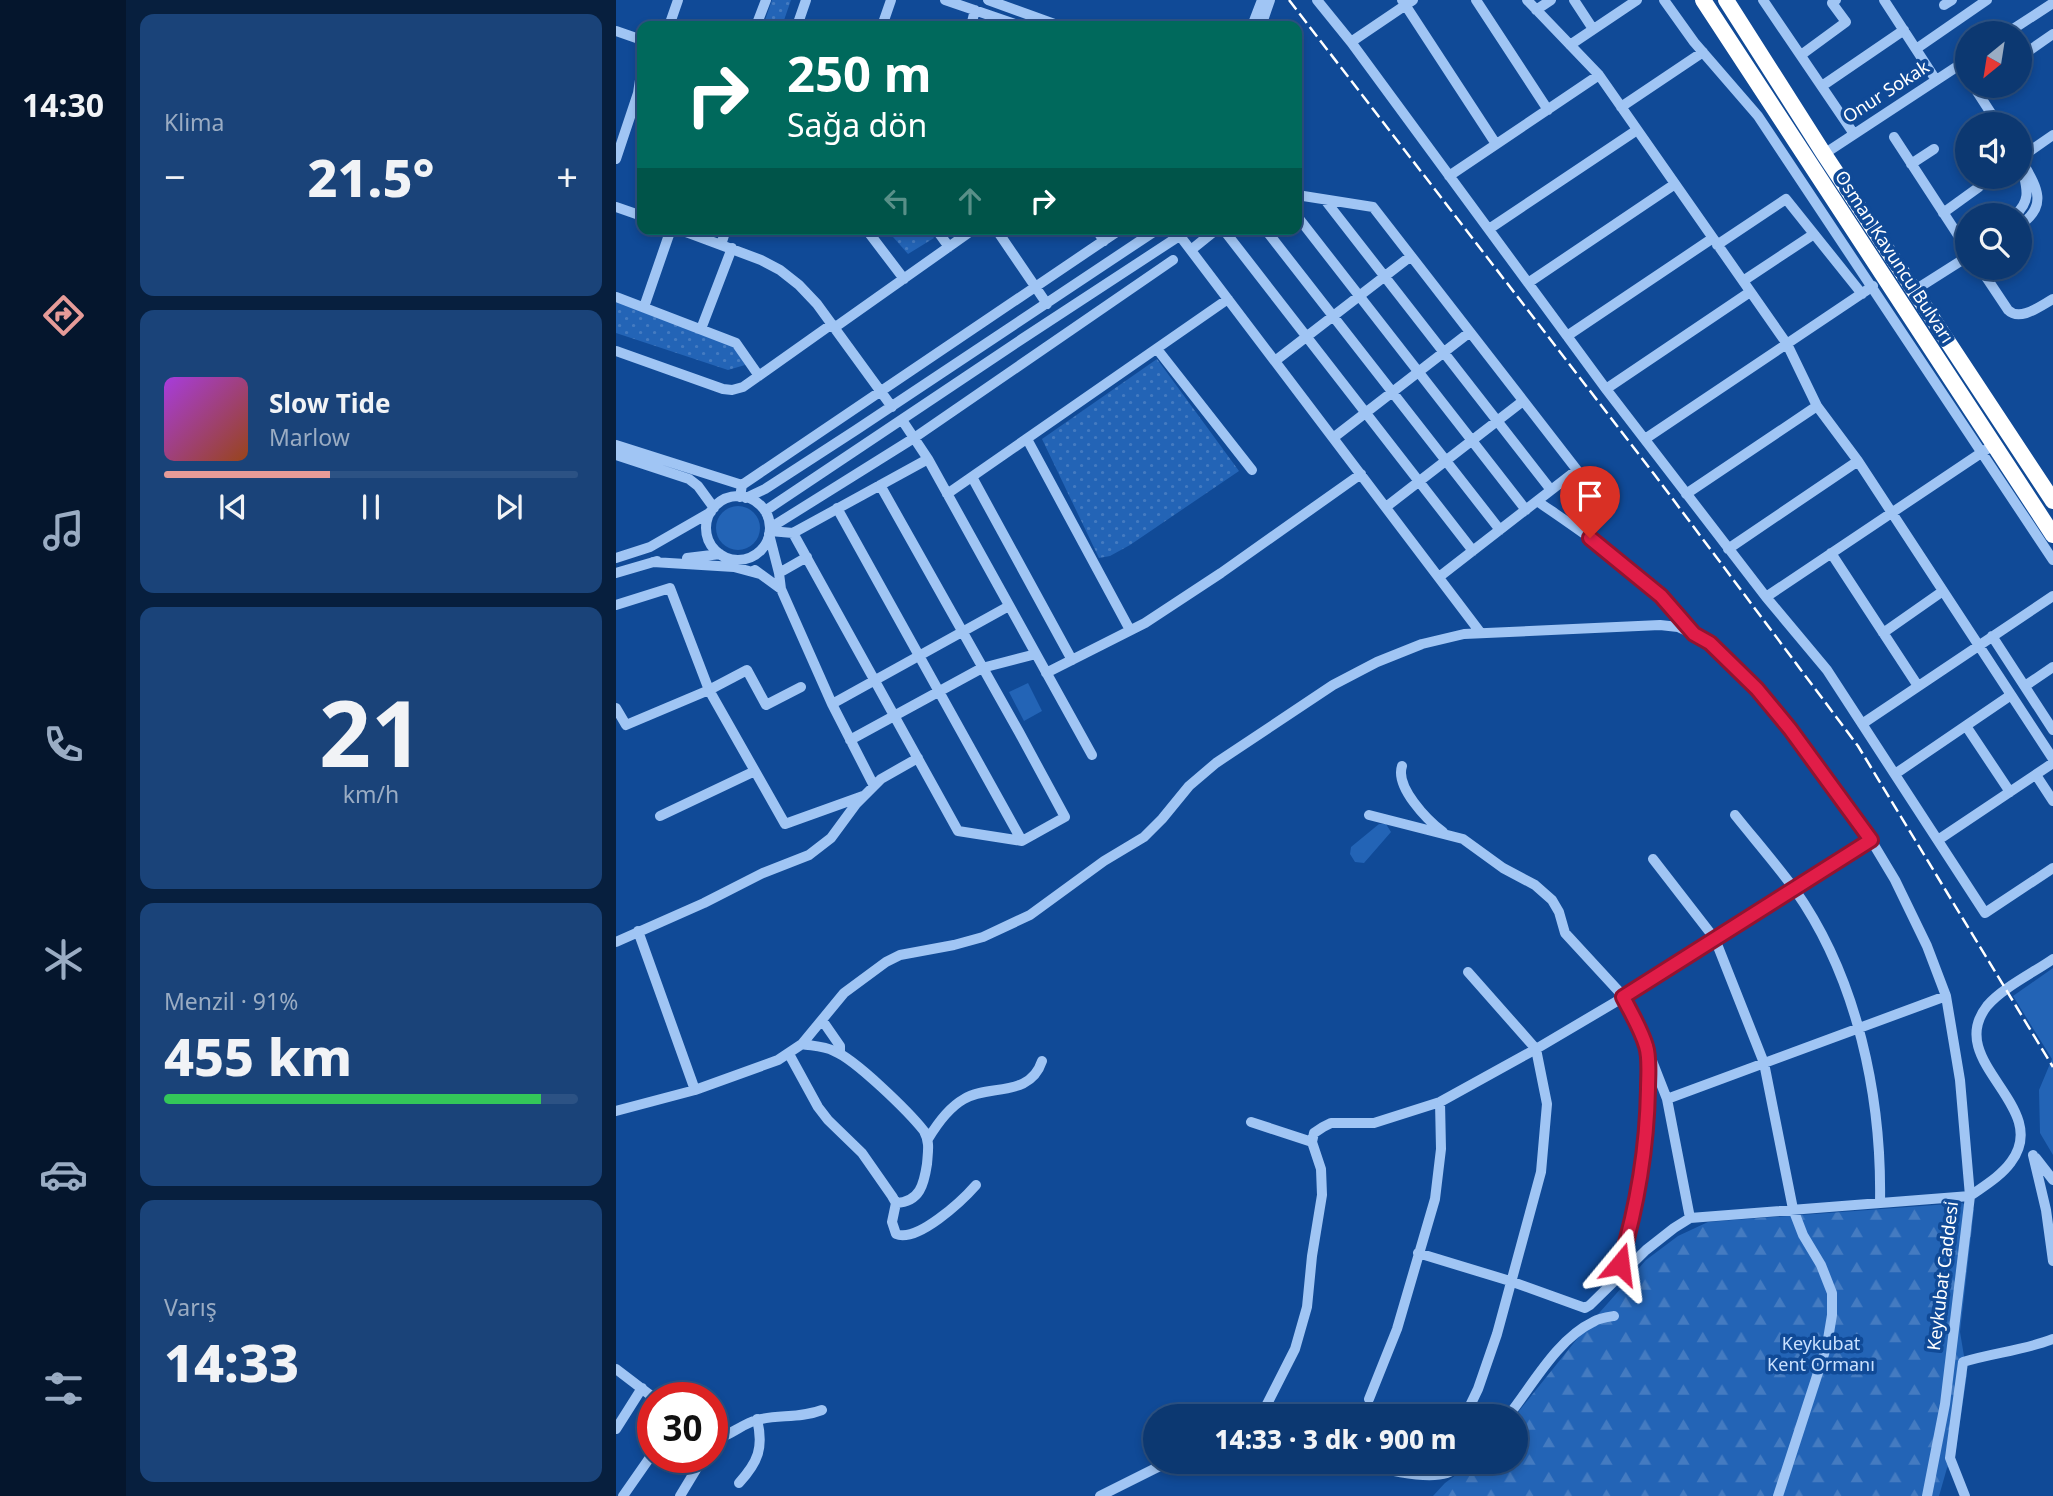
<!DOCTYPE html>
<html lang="tr">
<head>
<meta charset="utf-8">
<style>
  body { margin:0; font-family:"Noto Sans",sans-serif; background:#1a4379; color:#f1f3f6; height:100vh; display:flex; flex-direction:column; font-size:26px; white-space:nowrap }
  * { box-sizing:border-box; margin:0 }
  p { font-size:23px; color:#9aacc3 }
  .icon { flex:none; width:38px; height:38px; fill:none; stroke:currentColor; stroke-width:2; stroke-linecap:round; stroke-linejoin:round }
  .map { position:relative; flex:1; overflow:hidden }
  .sheet { display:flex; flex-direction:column; gap:14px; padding:14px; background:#071f3e; width:490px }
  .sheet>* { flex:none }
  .hud { position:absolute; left:21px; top:21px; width:665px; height:214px; border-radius:14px; box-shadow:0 4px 10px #0003,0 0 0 2px #2c5284; background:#00695c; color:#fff; overflow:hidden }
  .needle { width:46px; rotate:210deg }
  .fabs { position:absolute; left:1339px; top:21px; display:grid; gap:14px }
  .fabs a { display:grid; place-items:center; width:77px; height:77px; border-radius:50%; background:#0c3871; box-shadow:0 4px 10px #0003,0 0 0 2px #2c5284; font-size:35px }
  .speed { position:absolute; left:21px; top:1382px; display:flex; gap:14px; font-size:35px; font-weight:700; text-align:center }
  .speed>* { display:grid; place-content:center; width:91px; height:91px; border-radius:50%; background:#0c3871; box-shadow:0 4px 10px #0003,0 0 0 2px #2c5284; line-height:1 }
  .speed .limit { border:10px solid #d22; background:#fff; color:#111 }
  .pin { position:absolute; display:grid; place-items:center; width:60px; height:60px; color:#fff; margin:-72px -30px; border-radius:50% 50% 50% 0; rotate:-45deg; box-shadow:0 0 7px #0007 }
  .pin .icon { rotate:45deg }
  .me { position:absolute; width:77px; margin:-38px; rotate:16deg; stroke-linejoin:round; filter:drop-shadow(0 0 5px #0008) }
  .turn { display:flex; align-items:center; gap:24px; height:147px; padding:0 35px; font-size:32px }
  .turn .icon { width:91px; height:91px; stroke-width:2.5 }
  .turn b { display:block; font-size:49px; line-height:60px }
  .lanes { display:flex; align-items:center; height:66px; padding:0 35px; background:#0003; justify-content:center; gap:35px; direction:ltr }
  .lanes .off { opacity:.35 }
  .big { font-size:52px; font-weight:800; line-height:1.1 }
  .sheet .tile { flex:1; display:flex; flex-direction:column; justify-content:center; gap:10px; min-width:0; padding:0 24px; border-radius:14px; background:#1a4379 }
  .sheet .dial { align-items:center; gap:0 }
  .dial b { font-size:91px; line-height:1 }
  .song { display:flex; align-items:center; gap:21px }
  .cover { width:84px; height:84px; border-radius:10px; background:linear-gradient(135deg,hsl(280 70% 55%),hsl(20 70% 35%)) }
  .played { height:7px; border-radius:4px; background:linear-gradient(90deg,#e69b98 40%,#2c5284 40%) }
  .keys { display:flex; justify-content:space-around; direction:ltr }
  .heat { display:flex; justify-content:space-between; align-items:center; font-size:38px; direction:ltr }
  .charge { height:10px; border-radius:5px; background:linear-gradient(90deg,#34c759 91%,#2c5284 0) }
  .trip { position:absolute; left:527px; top:1404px; width:385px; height:70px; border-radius:35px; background:#0c3871; box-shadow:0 4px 10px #0003,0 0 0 2px #2c5284; font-weight:800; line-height:70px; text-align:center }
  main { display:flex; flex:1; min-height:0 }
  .tabs { display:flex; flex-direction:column; width:126px; justify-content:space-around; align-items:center; background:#05162d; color:#9aacc3 }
  .tabs .icon { width:49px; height:49px }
  .tabs .active { color:#e69b98 }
  .tabs b { font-size:32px; color:#f1f3f6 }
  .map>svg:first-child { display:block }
  .grass { fill:#2364b6 }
  .forest { fill:url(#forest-firs) }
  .park { fill:url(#park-dots) }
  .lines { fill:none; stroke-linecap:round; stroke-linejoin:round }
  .minor { stroke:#a0c5f4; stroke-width:10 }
  .highway { stroke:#fff; stroke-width:16 }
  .rail { stroke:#fff; stroke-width:2.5; stroke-dasharray:12 5; stroke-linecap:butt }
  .route-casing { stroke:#92132f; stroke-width:18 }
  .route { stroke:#e11d48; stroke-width:12 }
  .labels { text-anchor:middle; stroke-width:7; stroke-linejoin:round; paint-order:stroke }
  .street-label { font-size:18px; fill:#fff; stroke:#104a97 }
  .park-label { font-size:18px; fill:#c8e0fe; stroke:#104a97 }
</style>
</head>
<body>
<main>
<nav class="tabs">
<b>14:30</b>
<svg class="icon active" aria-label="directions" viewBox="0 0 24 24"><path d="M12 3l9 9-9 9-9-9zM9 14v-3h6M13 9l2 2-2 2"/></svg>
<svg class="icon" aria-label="music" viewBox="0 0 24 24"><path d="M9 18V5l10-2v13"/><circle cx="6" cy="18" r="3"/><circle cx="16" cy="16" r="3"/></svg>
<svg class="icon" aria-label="phone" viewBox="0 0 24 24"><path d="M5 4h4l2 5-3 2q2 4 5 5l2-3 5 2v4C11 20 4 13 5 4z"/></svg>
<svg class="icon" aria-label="climate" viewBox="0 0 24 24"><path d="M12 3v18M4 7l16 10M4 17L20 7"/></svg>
<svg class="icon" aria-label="car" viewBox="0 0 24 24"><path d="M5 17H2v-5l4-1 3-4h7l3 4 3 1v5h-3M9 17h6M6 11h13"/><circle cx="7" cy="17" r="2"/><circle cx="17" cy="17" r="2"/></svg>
<svg class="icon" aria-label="filters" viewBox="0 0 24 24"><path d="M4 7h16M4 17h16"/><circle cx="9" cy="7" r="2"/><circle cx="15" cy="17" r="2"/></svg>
</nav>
<section class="sheet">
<div class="tile"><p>Klima</p>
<div class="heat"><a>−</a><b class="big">21.5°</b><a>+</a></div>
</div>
<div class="tile">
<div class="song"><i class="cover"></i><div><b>Slow Tide</b><p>Marlow</p></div></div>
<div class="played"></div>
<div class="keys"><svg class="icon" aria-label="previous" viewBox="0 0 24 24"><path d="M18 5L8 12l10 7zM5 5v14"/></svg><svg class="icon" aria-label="pause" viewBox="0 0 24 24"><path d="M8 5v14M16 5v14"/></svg><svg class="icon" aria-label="next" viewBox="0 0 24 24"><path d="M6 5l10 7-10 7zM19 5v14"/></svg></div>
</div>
<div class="tile dial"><b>21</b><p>km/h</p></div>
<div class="tile"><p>Menzil · 91%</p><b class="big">455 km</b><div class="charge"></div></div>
<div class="tile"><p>Varış</p><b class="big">14:33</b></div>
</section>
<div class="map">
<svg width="1437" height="1496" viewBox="0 0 1437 1496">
  <defs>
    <pattern id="forest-firs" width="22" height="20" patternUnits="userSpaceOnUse" patternTransform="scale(1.75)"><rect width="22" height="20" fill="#2364b6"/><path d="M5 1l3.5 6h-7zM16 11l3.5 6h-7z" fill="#447bc1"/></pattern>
    <pattern id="park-dots" width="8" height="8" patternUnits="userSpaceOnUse" patternTransform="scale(1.75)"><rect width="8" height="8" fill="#2364b6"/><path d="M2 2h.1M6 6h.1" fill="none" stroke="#447bc1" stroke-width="1.8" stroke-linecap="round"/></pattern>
  </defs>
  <rect width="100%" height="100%" fill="#104a97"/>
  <path class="grass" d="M100 528a22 22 0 1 1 44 0a22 22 0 1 1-44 0Z
    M 412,683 L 426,711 L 408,721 L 393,692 Z
    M 763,824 L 770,824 L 775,832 L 748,863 L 739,862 L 734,854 L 735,847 Z
    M 1437,968 L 1437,1155 L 1424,1133 L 1423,1090 L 1436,1059 L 1397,996 Z"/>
  <path class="forest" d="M 1346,1203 L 1358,1209 L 1344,1332 L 1351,1374 L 1339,1456 L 1331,1468 L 1323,1496 L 817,1496 L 829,1483 L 859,1461 L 900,1461 L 899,1416 L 969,1329 L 1030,1260 L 1062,1236 L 1092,1222 Z"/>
  <path class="park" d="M 156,0 L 175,0 L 166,26 L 147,26 Z
    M 270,229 L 311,229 L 318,238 L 292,254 Z
    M 0,299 L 117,343 L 129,365 L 112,370 L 0,333 Z
    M 541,359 L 623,471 L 514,545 L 494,556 L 483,558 L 426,439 Z"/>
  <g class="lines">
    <path class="minor" d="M 329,0 L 405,26
      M 372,0 L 444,26
      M 701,0 L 735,42 L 990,389 L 1150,597 L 1211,670 L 1369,913 L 1437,868
      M 786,0 L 880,144
      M 860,0 L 932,110
      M 911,0 L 983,75 L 1171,344 L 1201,406 L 1242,461 L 1437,759
      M 958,0 L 977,29
      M 1048,0 L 1078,42 L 1142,116 L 1437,560
      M 1147,0 L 1238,134
      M 1268,0 L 1320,80
      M 1328,5 L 1336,0
      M 920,10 L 935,0
      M 53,26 L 62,0
      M 140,26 L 150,0
      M 181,26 L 190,0
      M 266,26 L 275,0
      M 355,26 L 359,10
      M 636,26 L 646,0
      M 645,26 L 654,0
      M 0,31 L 26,40
      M 1391,33 L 1437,3
      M 735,42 L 797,0
      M 954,45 L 1021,0
      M 1300,49 L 1371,0
      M 1185,55 L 1230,22 L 1216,3 L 1220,0
      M 1404,57 L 1437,34
      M 1206,86 L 1288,30
      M 1359,86 L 1358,87 L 1382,124
      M 1005,107 L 1087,52
      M 1278,137 L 1351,249
      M 1208,154 L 1351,60
      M 1404,158 C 1418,183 1435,204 1404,225
      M 1404,158 L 1437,135
      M 0,159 L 22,93 L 26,67
      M 1295,164 L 1318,149
      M 833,176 L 983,75
      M 681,195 L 757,207 L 961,470 L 823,577
      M 709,200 L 935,490
      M 0,207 L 26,216
      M 1327,213 L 1363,187
      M 1399,215 C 1415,201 1411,189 1407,171
      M 681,216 L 910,510
      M 62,229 L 145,260 L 164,270 L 183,285 L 201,304 L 276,407
      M 250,229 L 288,279
      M 320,229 L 333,247
      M 380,229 L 431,304
      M 480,229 L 488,241
      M 607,229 L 857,551
      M 649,229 L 884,530
      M 873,229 L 1021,130
      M 564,236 L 864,632
      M 105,245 L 110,229
      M 1101,245 L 1170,199 L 1246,294
      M 575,250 L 601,229
      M 1364,268 L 1392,310 C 1404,322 1424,306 1437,299
      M 1127,281 L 1198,234
      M 912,283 L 1059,184
      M 1299,290 L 1351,257
      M 0,297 L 120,343 L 143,376
      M 28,307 L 55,229
      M 218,328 L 358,229
      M 85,329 L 116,248
      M 951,336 L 1097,238
      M 541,349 L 636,470
      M 0,351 L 107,389 L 116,390 L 127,387 L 216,324
      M 659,361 L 795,256
      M 990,389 L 1134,292
      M 286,420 L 312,459 L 476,755
      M 717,438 L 854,332
      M 411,439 L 514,630
      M 1029,439 L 1257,286
      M 0,445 L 126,485
      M 0,455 L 73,479 L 82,486 L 98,508
      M 356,477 L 456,660
      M 331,494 L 612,299
      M 1070,494 L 1201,406
      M90 528a32 32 0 1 1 64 0a32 32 0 1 1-64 0Z
      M 124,497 L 126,485 L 505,229
      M 130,498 L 149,489 L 240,430 L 542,229
      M 921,501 C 976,539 1036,578 1077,631
      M 770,507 L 907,401
      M 221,508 L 406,841
      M 149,511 L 406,339 L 574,229
      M 154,528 L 298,438 L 557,260
      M 154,531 L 177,533 L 312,459
      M 177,533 L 342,831 L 406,841 L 449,817 L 403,732 L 264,485
      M 153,534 L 163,573 L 165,589 L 216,704 L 258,786
      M 1112,549 L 1242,461
      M 1215,553 L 1302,686
      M 0,558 L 34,547 L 95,512
      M 71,558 L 104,554
      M 37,562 L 118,567 L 144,574
      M 139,570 L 165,589
      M 0,573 L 41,561
      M 163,573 L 191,557
      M 1150,597 L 1371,449
      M 0,605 L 54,588 L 93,690 L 169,824 L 247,796
      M 1267,633 L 1327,591
      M 1376,636 L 1437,730
      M 430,673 L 529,623 L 605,573 L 745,474
      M 1409,686 L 1437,667
      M 216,704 L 393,606
      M 0,708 L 10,725 L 93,690 L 131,670 L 150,705 L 185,687
      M 1246,724 L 1437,596
      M 1350,726 L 1394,792
      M 234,740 L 366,668 L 420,654
      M 786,766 C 779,787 811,820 827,832
      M 1279,774 L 1395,695
      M 1420,775 L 1437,801
      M 753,815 L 847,839 L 887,868 L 919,885 L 936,900 L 943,912 L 949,933 L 1008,997 L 1031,1048 L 1051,1099 L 1074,1218
      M 1119,815 C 1139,840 1160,864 1179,890 C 1241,978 1266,1096 1264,1203
      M 44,816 L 139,771
      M 1322,840 L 1437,763
      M 1037,859 L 1099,939 L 1148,1063 L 1177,1209 L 1187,1235 L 1205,1265 L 1216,1293 L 1216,1315 L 1211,1345 L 1162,1496
      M 22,931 L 79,1090
      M 0,942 L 88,903 L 147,873 L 193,855 L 215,838 L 240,804 L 265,779 L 302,758
      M 206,1020 L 224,1046 L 224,1054
      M 186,1044 C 197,1046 208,1046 218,1051 C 239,1059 293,1112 308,1131 C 314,1142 312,1151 311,1164 C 308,1184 304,1202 280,1203
      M 173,1054 L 202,1107 L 212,1120 L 246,1153 L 276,1196 L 280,1203 L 276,1222 L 280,1234 C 301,1243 346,1201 360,1185
      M 1051,1099 L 1330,996
      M 0,1111 L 79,1090 L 162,1060 L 186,1044 L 228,993 L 270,962 L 284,955 L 338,945 L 367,937 L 414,915 L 488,861 L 528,837 L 546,819 L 573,786 L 600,763 L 717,685 L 761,662 L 806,644 L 848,634 L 1044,625 L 1062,627 L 1086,638 L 1101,649 L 1141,689 L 1188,747 L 1255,840 L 1279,880 L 1311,946 L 1330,996 L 1344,1080 L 1354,1196 L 1074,1218 L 1058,1228 L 1030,1250 L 974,1305 L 969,1308 L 894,1281 L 802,1253
      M 635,1122 L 696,1142
      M 312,1139 C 321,1124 332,1108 348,1099 C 373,1084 414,1098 426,1061
      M 1417,1155 L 1430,1210 L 1437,1261
      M 1420,1158 L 1437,1180
      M 999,1278 C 1024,1207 1034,1132 1031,1057
      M 0,1369 L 38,1398
      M 753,1399 L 781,1329 L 819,1199 L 825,1149 L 824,1102
      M 645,1416 L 679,1349 L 691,1307 L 696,1256 L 706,1195 L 705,1169 L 696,1142 L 698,1133 L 707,1127 L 715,1123 L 758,1123 L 824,1102 L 920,1049 L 1008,997 L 1255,840
      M 849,1416 L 862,1389 L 881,1334 L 925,1172 L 931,1104 L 920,1049 L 852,972
      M 892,1416 C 916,1386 941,1339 977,1322 C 983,1318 991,1317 998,1316
      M 0,1429 L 26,1388
      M 96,1439 C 114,1437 125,1424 141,1420 C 162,1414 183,1419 206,1410
      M 739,1461 C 761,1468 808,1480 831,1473 C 838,1471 843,1466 849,1461
      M 123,1483 C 142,1462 148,1448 141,1419
      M 7,1496 L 37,1453
      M 64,1496 L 87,1458
      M 484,1496 L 554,1461
      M 1311,1496 L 1329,1404 L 1354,1196 C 1368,1186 1385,1176 1395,1162 C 1437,1106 1327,1062 1371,1006 C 1386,988 1417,973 1437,959
      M 1349,1496 L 1334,1458 L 1347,1362 C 1376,1353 1409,1350 1437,1339"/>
    <path class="highway" d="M 1087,0 L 1437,535
      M 1110,0 L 1208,154 L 1437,501"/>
    <path class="rail" d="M 673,0 L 1038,474 L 1242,746 L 1437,1067"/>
  </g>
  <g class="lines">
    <g class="route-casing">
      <path id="route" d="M 974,538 L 1045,596 L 1078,634 L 1094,643 L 1141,689 L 1174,729 L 1255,840 L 1007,997 C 1015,1013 1025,1029 1030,1046 C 1034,1058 1032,1076 1032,1089 C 1031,1149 1021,1207 1004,1264"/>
    </g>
    <use href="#route" class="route"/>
  </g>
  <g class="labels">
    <g class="street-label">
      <text transform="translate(1270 92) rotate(-33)" y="6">Onur Sokak</text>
      <text transform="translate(1278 257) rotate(57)" y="6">Osman Kavuncu Bulvarı</text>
      <text transform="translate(1327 1276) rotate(-83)" y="6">Keykubat Caddesi</text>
    </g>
    <g class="park-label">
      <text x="1205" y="1350">Keykubat<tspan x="1205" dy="21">Kent Ormanı</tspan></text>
    </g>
  </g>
</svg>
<div class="fabs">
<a><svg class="needle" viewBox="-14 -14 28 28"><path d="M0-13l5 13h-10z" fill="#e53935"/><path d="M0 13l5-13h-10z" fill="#9aacc3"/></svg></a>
<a><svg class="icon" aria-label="sound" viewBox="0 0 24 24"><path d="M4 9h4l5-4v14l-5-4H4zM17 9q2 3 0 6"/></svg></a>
<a><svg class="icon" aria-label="search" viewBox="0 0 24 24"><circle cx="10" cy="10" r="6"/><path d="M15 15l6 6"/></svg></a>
</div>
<div class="speed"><div class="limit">30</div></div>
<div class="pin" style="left:974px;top:538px;background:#d93025"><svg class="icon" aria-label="arrive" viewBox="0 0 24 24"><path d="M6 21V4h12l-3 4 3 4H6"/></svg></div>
<svg class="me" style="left:1004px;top:1264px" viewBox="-20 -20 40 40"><path d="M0-17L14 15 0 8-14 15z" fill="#e11d48" stroke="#fff" stroke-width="4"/></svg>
<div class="trip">14:33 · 3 dk · 900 m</div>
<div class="hud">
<div class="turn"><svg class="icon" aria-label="right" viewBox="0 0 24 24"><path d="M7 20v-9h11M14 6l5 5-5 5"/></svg><div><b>250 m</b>Sağa dön</div></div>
<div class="lanes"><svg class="icon off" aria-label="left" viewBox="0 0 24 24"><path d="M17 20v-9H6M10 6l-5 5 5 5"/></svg><svg class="icon off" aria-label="ahead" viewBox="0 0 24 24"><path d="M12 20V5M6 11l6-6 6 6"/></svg><svg class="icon" aria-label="right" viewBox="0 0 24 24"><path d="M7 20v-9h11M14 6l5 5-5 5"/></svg></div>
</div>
</div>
</main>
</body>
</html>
